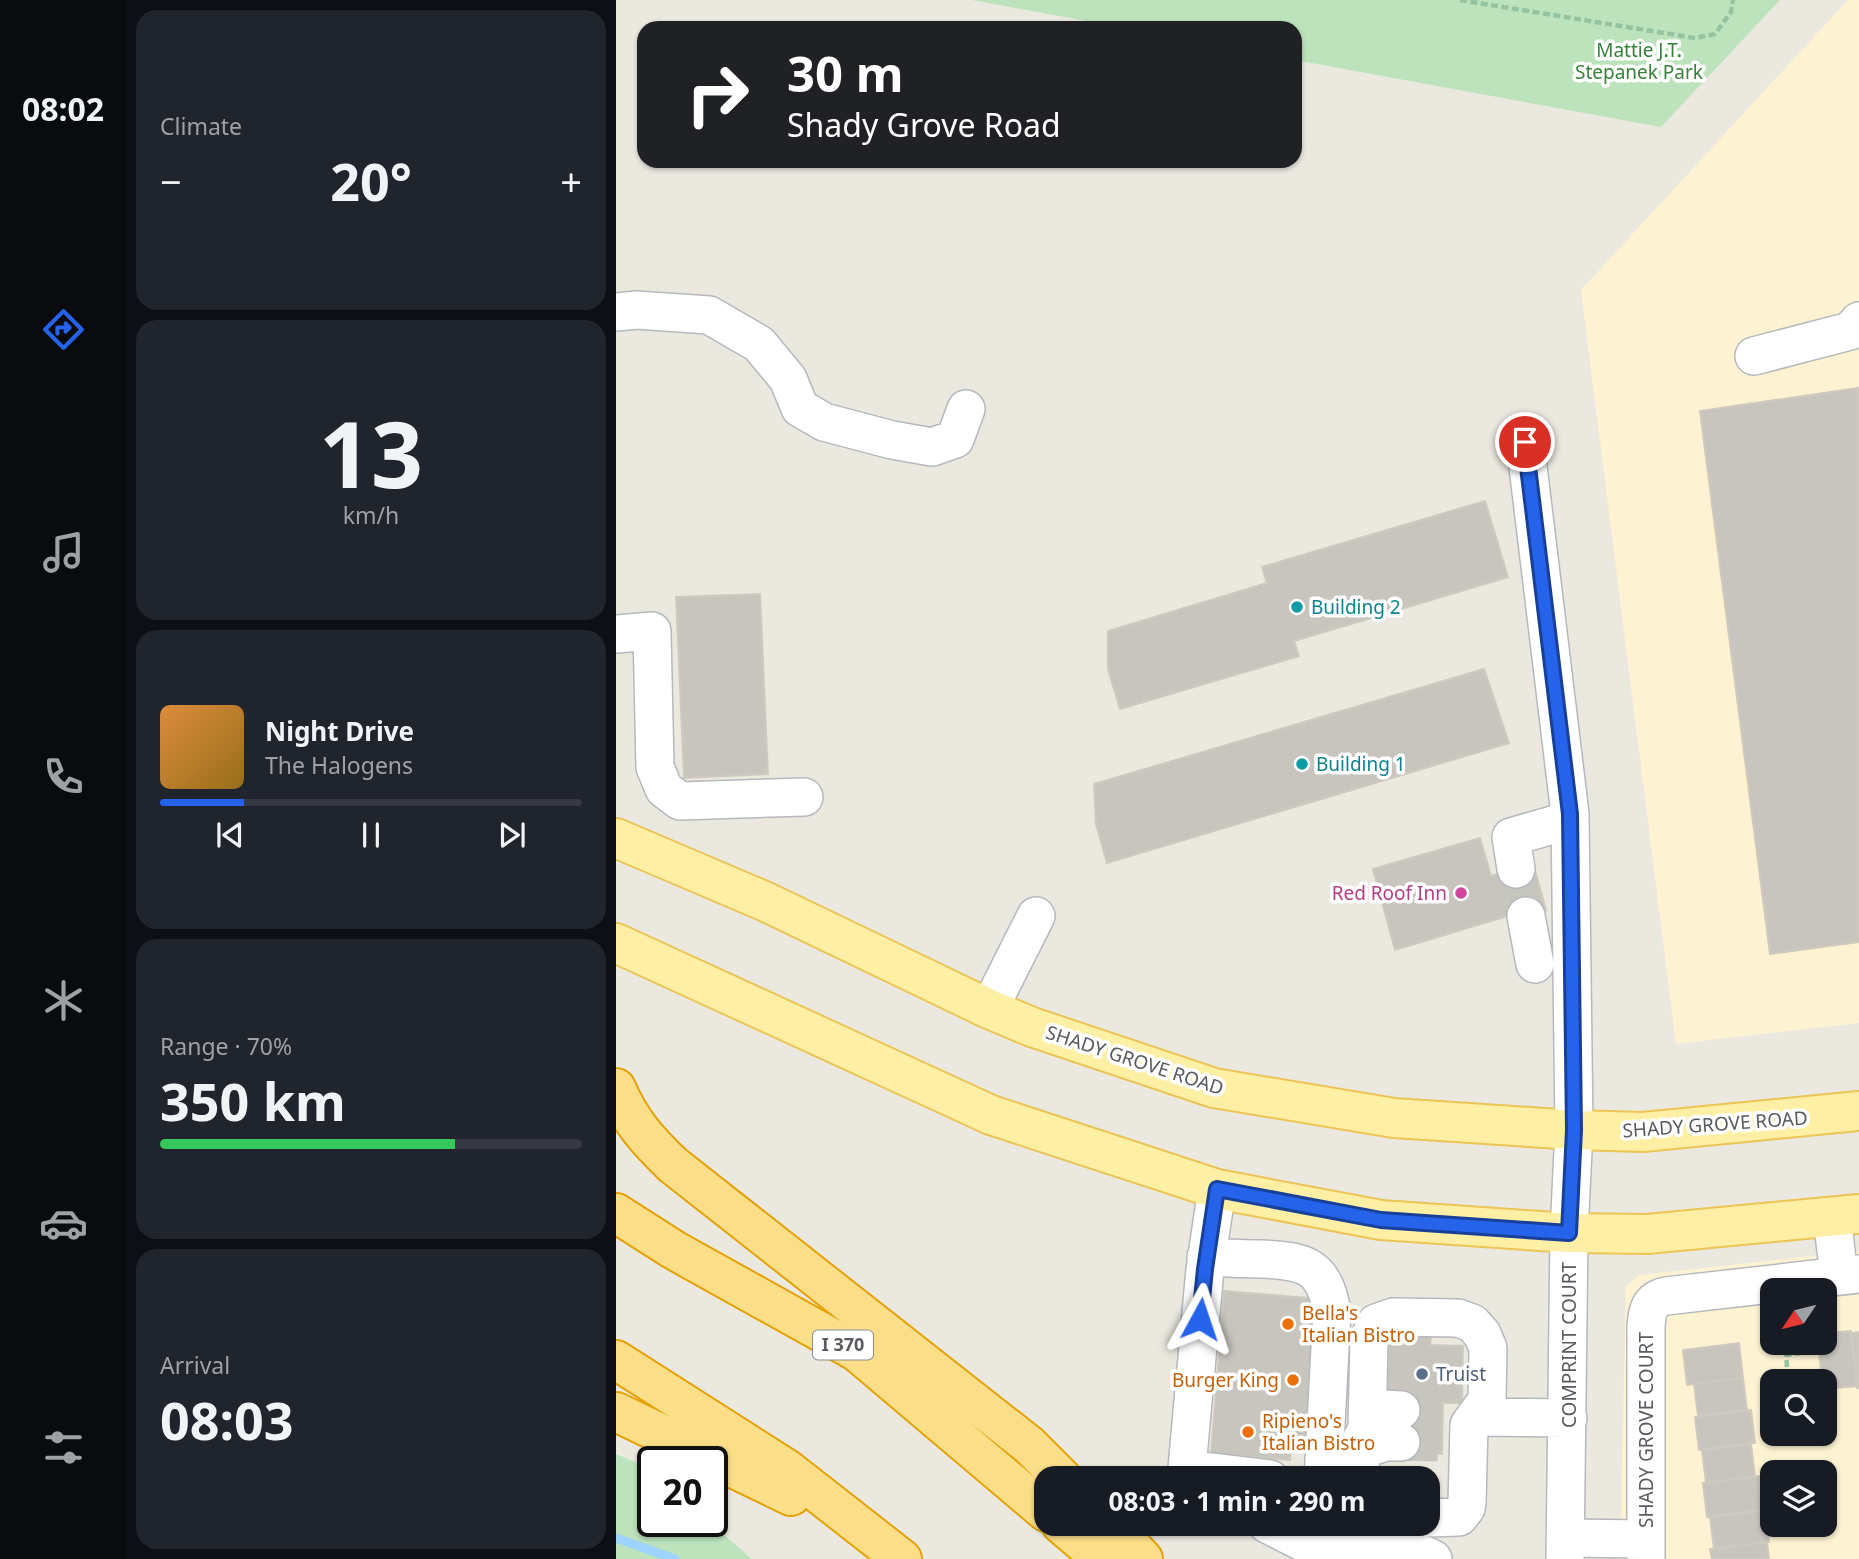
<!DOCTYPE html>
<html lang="en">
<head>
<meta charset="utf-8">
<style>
  body { margin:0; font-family:"Noto Sans",sans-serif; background:#20242c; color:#f1f3f6; height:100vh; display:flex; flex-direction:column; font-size:26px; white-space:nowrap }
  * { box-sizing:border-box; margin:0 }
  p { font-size:23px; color:#9ea1a6 }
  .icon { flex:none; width:38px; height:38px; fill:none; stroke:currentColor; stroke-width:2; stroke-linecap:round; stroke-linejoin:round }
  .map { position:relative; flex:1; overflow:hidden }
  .drawer { display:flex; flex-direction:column; gap:10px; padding:10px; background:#0d0f14; width:490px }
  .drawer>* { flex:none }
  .hud { position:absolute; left:21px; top:21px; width:665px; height:147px; border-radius:21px; box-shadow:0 2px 5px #0004; background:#202124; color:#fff; overflow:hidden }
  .needle { width:46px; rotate:235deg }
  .fabs { position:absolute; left:1144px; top:1278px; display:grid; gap:14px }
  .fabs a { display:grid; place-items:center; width:77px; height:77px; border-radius:14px; background:#171b24; box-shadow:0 2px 5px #0004; font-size:35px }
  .speed { position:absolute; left:21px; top:1446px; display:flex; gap:14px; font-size:35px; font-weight:700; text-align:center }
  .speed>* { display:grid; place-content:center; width:91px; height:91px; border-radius:50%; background:#171b24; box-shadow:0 2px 5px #0004; line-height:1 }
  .speed .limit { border:4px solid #111; border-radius:10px; background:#fff; color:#111 }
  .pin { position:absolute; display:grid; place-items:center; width:60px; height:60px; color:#fff; margin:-30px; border:4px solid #fff; border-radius:50%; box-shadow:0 2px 7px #0007 }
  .me { position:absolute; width:77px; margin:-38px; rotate:5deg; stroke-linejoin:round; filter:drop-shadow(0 0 5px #0008) }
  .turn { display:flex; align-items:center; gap:24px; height:147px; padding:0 35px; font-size:32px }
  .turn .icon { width:91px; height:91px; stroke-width:2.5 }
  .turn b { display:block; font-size:49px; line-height:60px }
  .big { font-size:52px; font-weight:700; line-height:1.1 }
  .drawer .widget { flex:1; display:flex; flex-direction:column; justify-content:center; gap:10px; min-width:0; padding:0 24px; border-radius:21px; background:#20242c }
  .drawer .dial { align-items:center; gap:0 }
  .dial b { font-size:91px; line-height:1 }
  .song { display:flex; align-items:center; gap:21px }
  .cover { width:84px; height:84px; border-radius:10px; background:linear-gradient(135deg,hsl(30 70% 55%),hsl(40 70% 35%)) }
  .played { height:7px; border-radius:4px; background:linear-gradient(90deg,#2563eb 20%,#363941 20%) }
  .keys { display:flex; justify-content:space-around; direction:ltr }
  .heat { display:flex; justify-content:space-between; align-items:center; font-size:38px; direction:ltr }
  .charge { height:10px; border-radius:5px; background:linear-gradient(90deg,#34c759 70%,#363941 0) }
  .trip { position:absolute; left:418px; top:1466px; width:406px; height:70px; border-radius:21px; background:#171b24; box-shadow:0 2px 5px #0004; font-weight:700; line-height:70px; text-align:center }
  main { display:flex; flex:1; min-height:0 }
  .tab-bar { display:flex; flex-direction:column; width:126px; justify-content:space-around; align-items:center; background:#090b0e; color:#9ea1a6 }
  .tab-bar .icon { width:49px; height:49px }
  .tab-bar .active { color:#2563eb }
  .tab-bar b { font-size:32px; color:#f1f3f6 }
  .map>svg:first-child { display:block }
  .commercial { fill:#fdf3d3; fill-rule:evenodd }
  .green { fill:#bce3bc }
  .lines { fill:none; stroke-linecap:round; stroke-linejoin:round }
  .stream { stroke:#9ed3fd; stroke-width:9 }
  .building { fill:#c8c5bf; stroke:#d0cabe; stroke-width:2 }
  .minor-tunnel { stroke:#c6c6bf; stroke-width:37; stroke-dasharray:37 18; stroke-linecap:butt }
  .minor-casing { stroke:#b5b8bc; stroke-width:40 }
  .major-casing { stroke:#edc456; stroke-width:42 }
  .highway-casing { stroke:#e5a105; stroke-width:42 }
  .path { stroke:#95c3a2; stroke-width:4.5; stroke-dasharray:7 3.5; stroke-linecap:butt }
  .minor { stroke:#fff; stroke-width:37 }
  .major { stroke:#fdefa3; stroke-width:38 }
  .highway { stroke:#fade88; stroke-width:38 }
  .route-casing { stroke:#184099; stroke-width:18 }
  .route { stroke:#2563eb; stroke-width:12 }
  .culture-dot { fill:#0f9aa8; stroke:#fff; stroke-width:2.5 }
  .hotel-dot { fill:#d1479c; stroke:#fff; stroke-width:2.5 }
  .food-dot { fill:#e8710a; stroke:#fff; stroke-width:2.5 }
  .service-dot { fill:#5c6f8a; stroke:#fff; stroke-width:2.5 }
  .labels { text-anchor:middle; stroke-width:7; stroke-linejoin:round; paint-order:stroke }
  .shield { fill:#fff; stroke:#8a8d90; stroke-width:2 }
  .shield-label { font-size:18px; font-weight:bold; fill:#585c60 }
  .park-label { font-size:19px; fill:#36823a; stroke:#fff }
  .culture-label { font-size:19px; fill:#0d838f; stroke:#fff; text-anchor:start }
  .hotel-label { font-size:19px; fill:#b23c85; stroke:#fff; text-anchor:end }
  .street-label { font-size:19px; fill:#585c60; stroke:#fff }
  .food-label { font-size:19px; fill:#c56008; stroke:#fff; text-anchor:start }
  .service-label { font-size:19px; fill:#4e5e75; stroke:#fff; text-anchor:start }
</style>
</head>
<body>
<main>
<nav class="tab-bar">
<b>08:02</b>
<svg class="icon active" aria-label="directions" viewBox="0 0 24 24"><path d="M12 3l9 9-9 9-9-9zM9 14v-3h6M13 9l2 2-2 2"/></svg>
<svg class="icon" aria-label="music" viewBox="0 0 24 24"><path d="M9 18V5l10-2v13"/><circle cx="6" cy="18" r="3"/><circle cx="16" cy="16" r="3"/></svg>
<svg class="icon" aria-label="phone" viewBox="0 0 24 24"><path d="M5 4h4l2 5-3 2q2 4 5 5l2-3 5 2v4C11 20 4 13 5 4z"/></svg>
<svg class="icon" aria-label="climate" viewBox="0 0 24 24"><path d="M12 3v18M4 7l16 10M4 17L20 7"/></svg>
<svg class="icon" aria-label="car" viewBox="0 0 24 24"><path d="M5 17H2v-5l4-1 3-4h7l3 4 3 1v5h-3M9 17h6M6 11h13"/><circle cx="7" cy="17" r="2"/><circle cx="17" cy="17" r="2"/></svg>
<svg class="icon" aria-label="filters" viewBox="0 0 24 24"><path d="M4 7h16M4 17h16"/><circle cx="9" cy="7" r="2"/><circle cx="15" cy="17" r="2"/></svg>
</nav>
<section class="drawer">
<div class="widget"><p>Climate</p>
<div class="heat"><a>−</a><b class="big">20°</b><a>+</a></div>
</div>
<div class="widget dial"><b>13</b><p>km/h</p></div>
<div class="widget">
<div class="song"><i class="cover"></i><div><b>Night Drive</b><p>The Halogens</p></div></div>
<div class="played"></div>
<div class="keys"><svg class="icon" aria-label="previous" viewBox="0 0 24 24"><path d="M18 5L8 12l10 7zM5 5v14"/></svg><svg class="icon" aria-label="pause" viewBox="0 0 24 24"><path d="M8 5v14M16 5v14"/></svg><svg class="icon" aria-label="next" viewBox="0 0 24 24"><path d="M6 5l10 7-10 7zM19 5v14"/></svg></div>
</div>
<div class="widget"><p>Range · 70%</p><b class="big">350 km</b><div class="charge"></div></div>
<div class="widget"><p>Arrival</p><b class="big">08:03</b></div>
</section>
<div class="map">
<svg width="1243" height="1559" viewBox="0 0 1243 1559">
  <rect width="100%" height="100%" fill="#ebe9df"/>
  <path class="commercial" d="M 1232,0 L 1243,0 L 1243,1023 L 1060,1044 L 965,290 Z
    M 1243,1251 L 1243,1559 L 1004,1559 L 1010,1286 L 1023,1275 ZM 1157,1290 L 1209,1290 L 1209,1342 L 1157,1342 ZM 1157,1381 L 1209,1381 L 1209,1433 L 1157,1433 ZM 1157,1472 L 1209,1472 L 1209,1524 L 1157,1524 Z"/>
  <path class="green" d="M 356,0 L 1164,0 L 1045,127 L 679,60 L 679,28 L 508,28 Z
    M 0,1454 L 31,1467 L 37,1472 L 37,1521 L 92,1521 L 136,1559 L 0,1559 Z"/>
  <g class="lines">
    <path class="stream" d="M 0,1538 L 59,1559"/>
  </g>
  <path class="building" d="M 1242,388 L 1243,942 L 1154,954 L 1084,411 Z
    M 869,501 L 892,577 L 678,641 L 683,656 L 504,709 L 492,669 L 492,631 L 651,583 L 646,567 Z
    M 144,594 L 152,774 L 68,778 L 60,597 Z
    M 868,669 L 893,743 L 491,863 L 480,824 L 478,784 Z
    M 864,838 L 875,876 L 917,863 L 930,910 L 900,919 L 898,914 L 779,950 L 757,869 Z
    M 608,1291 L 703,1299 L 701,1423 L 691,1422 L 689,1446 L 675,1445 L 674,1460 L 595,1453 Z
    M 1235,1331 L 1241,1386 L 1209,1389 L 1209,1381 L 1206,1381 L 1202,1342 L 1209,1342 L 1209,1333 Z
    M 1243,1332 L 1243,1388 L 1241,1388 L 1235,1333 Z
    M 798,1336 L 815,1336 L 814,1345 L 847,1346 L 846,1403 L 765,1402 L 766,1344 L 798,1344 Z
    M 1123,1343 L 1127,1378 L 1071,1385 L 1067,1350 Z
    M 1127,1378 L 1131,1410 L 1082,1416 L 1078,1384 Z
    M 785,1402 L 827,1403 L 826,1454 L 785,1453 Z
    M 1135,1410 L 1139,1443 L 1083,1450 L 1079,1417 Z
    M 1135,1444 L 1139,1477 L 1090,1483 L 1086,1450 Z
    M 1143,1476 L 1147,1510 L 1091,1517 L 1087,1483 Z
    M 1149,1510 L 1153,1542 L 1098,1549 L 1094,1517 Z
    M 1151,1542 L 1153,1559 L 1096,1559 L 1094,1549 Z"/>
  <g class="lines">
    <path class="minor-tunnel" d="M 900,869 L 910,916
      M 785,1410 L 826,1410
      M 785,1442 L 826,1443"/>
    <g class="minor-casing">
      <path id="minor" d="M 0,312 L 20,310 L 93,315 L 143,344 L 172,379 L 184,408 L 208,422 L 276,440 L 316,447 L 339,439 L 350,409
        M 1138,356 L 1234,331 L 1243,321
        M 909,442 L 954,814 L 958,1130 L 953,1233 L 949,1559
        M 0,634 L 36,631 L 39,767 L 48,789 L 64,801 L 188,797
        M 900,869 L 895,837 L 954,820
        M 910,916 L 919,964
        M 373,1009 L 420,916
        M 1216,1217 L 1223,1276
        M 590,1257 C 609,1258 627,1259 646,1259 C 689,1261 708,1265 716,1312 L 707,1479
        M 752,1414 L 768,1409 L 785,1410
        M 859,1417 L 952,1418
        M 745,1450 L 770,1442 L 785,1442
        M 571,1469 L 654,1479
        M 570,1479 L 589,1269 L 601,1189
        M 744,1479 L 745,1440 L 751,1429 L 753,1339 L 760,1323 L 777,1317 L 842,1318 L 856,1323 L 866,1334 L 872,1348 L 871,1400 L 853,1425 L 851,1503 L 850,1508 L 843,1517 L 812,1518
        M 651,1524 L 712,1555 L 732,1559
        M 711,1524 C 730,1550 788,1543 817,1559
        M 950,1538 L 1030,1539
        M 1030,1559 L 1030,1327 C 1031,1311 1033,1300 1050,1296 L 1243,1274"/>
    </g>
    <g class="major-casing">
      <path id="major" d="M 0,838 L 148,901 L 373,1009 L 416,1027 L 598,1088 L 778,1118 L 958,1130 L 1027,1132 L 1243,1111
        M 0,943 L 375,1115 L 601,1189 L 765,1220 L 953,1233 L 1031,1234 L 1243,1214"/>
    </g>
    <g class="highway-casing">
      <path id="highway" d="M 0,1088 C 14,1121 31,1140 57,1165 L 413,1445 L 447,1479
        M 0,1213 L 58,1250 L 241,1352 L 430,1512
        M 0,1360 L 171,1469 L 286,1559
        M 0,1412 L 175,1496
        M 445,1524 L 486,1559
        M 494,1524 L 527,1559"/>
    </g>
    <path class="path" d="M 844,0 L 1079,38 L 1099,34 L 1115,12 L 1117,0
      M 1171,1367 L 1170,1355 L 1185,1353"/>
    <use href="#minor" class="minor"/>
    <use href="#major" class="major"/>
    <use href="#highway" class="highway"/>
  </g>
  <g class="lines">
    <g class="route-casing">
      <path id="route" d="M 584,1319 L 589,1269 L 601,1189 L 765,1220 L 953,1233 L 958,1130 L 954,814 L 909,442"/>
    </g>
    <use href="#route" class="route"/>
  </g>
  <g class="culture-dot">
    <circle cx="681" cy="607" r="7"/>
    <circle cx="686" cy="764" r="7"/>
  </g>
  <circle class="hotel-dot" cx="845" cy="893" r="7"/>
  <g class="food-dot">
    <circle cx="672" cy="1324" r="7"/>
    <circle cx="677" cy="1380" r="7"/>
    <circle cx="632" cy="1432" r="7"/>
  </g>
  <circle class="service-dot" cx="806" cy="1374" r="7"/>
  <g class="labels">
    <rect class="shield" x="197" y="1330.5" width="60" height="29" rx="5"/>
    <g class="shield-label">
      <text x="227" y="1351">I 370</text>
    </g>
    <g class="park-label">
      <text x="1023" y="57">Mattie J.T.<tspan x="1023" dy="22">Stepanek Park</tspan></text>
    </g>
    <g class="culture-label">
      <text x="695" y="614">Building 2</text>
      <text x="700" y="771">Building 1</text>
    </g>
    <g class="hotel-label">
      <text x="831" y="900">Red Roof Inn</text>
    </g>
    <g class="street-label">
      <text transform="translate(519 1060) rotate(18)" y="7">SHADY GROVE ROAD</text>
      <text transform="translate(1099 1124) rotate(-4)" y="7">SHADY GROVE ROAD</text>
      <text transform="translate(953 1345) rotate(-90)" y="7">COMPRINT COURT</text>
      <text transform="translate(1030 1430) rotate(-90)" y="7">SHADY GROVE COURT</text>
    </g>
    <g class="food-label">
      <text x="686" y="1320">Bella's<tspan x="686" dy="22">Italian Bistro</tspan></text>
      <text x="663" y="1387" text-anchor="end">Burger King</text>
      <text x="646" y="1428">Ripieno's<tspan x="646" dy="22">Italian Bistro</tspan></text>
    </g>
    <g class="service-label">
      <text x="820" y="1381">Truist</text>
    </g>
  </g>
</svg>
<div class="fabs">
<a><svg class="needle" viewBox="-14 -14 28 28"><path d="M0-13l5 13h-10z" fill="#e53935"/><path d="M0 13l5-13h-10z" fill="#9ea1a6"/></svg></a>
<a><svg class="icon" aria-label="search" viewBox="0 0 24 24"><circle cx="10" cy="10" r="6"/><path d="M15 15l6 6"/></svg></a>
<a><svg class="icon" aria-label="layers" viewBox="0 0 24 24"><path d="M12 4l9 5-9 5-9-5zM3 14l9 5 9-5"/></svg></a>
</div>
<div class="speed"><div class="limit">20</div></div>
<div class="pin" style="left:909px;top:442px;background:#d93025"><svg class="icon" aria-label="arrive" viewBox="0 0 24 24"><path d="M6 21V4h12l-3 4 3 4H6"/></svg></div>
<svg class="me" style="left:584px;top:1319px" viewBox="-20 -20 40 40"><path d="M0-17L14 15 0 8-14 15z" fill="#2563eb" stroke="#fff" stroke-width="4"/></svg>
<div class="trip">08:03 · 1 min · 290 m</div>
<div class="hud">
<div class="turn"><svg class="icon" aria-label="right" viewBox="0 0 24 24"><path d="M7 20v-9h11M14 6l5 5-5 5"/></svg><div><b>30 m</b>Shady Grove Road</div></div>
</div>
</div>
</main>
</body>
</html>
